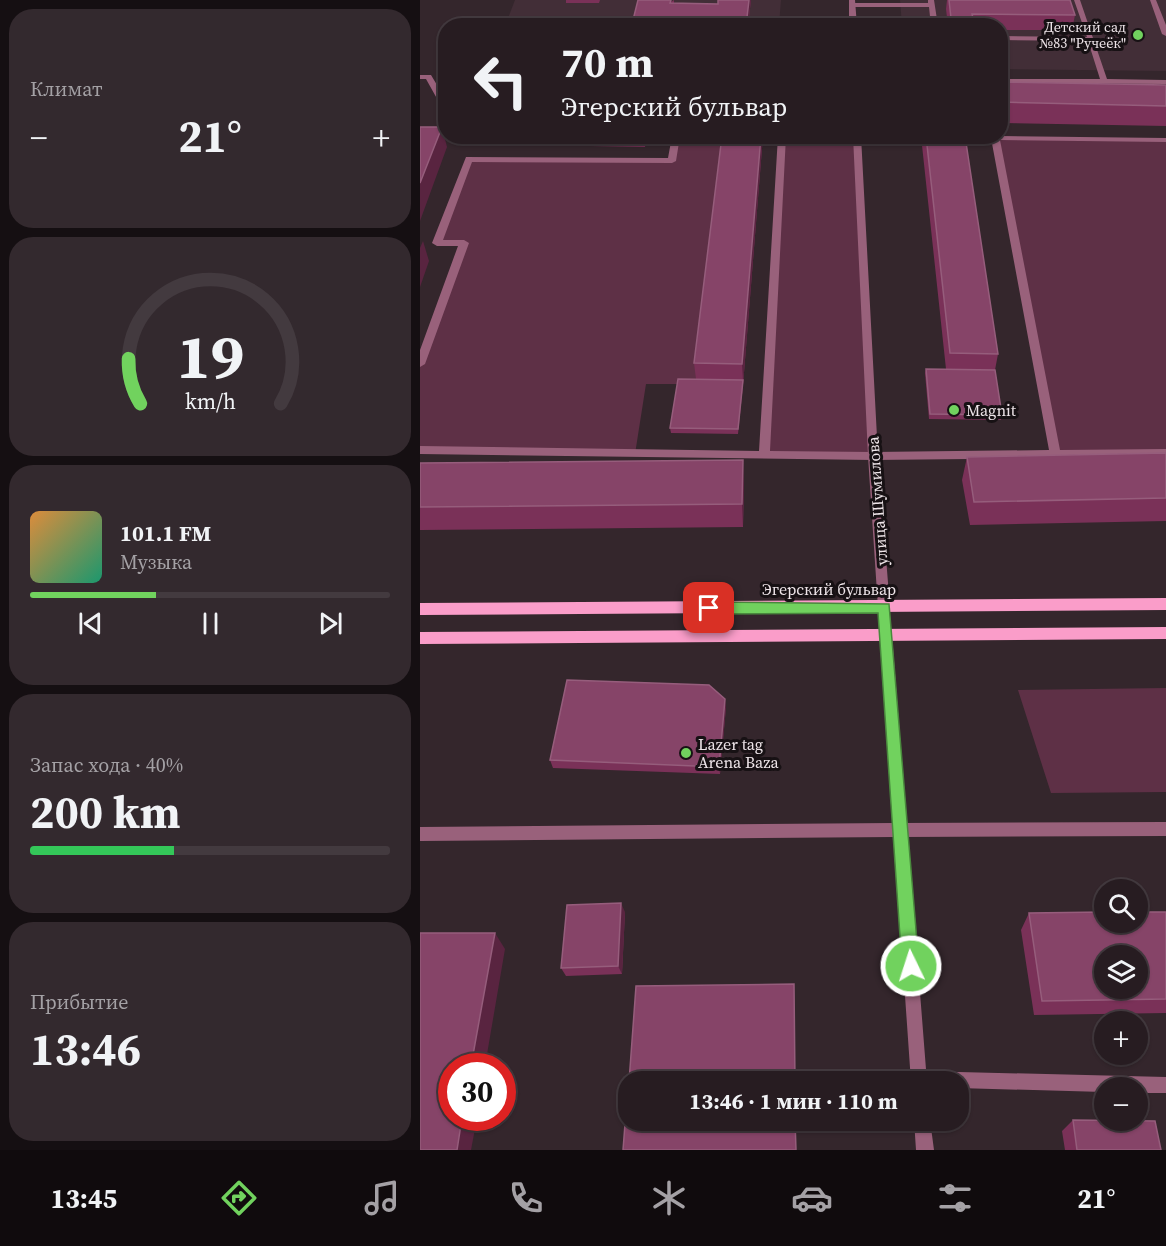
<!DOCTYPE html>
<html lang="ru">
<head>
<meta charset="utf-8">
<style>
  body { margin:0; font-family:"Source Serif 4",serif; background:#33292e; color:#f1f3f6; height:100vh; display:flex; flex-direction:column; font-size:22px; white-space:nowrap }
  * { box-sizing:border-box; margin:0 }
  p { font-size:20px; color:#a4a1a5 }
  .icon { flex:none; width:33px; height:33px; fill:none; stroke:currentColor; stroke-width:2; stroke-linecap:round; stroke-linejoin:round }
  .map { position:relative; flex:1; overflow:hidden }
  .drawer { display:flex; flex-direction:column; gap:9px; padding:9px; background:#150f12; width:420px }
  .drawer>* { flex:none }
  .top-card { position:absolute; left:18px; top:18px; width:570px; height:126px; border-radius:24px; box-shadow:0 2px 4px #0004,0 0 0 2px #433a3f; background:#271c21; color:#f1f3f6; overflow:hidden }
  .tools { position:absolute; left:674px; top:879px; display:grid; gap:12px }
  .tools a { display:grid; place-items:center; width:54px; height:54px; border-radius:50%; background:#271c21; box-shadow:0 2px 4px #0004,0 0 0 2px #433a3f; font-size:30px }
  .speed { position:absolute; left:18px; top:1053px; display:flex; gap:12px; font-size:30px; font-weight:700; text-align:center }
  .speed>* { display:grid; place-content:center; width:78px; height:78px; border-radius:50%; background:#271c21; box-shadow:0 2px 4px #0004,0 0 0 2px #433a3f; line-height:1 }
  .speed .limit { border:9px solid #d22; background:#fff; color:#111 }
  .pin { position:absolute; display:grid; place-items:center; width:51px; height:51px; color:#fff; margin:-26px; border-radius:12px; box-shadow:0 3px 9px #0006 }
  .me { position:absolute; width:66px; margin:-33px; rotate:356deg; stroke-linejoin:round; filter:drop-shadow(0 0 4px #0008) }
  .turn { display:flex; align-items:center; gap:21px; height:126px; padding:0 24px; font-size:27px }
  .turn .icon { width:78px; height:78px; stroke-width:2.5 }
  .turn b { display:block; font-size:42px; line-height:51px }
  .big { font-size:45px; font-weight:700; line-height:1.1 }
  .drawer .widget { flex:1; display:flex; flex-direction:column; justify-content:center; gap:9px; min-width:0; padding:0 21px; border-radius:24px; background:#33292e }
  .drawer .dial { align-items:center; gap:0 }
  .dial svg { height:156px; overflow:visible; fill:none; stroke:#433a3f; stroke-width:7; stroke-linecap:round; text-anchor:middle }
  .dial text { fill:#f1f3f6; stroke:none }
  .song { display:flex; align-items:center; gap:18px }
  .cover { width:72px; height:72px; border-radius:9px; background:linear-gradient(135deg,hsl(30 70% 55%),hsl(160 70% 35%)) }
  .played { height:6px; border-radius:3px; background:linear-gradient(90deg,#71d25e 35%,#433a3f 35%) }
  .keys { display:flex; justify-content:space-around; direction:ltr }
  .heat { display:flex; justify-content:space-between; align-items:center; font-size:33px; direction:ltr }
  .charge { height:9px; border-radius:4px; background:linear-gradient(90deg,#34c759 40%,#433a3f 0) }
  .trip { position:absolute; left:198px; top:1071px; width:351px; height:60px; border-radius:24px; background:#271c21; box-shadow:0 2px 4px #0004,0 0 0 2px #433a3f; font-weight:700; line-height:60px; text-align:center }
  .menu { display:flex; height:96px; justify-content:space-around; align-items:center; background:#100b0d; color:#a4a1a5 }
  .menu .icon { width:42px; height:42px }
  .menu .active { color:#71d25e }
  .menu b { font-size:27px; color:#f1f3f6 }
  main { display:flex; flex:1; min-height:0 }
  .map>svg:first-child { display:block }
  .built { fill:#422e37 }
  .green { fill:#5e3046 }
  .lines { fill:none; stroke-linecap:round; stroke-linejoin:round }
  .lane { fill:#99617b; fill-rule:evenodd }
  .street { fill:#99617b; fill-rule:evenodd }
  .primary { fill:#fa9dc9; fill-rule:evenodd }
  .wall { fill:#7a3158 }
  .shaded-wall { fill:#592440 }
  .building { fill:#864468; stroke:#965d7c; stroke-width:1.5; fill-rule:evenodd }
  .route { fill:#71d25e; stroke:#49883d; stroke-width:1.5 }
  .poi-dot { fill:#71d25e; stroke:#171114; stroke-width:2 }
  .labels { text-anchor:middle; stroke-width:6; stroke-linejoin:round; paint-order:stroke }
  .far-poi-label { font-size:14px; fill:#eee5e9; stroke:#171114; text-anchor:end }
  .poi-label { font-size:16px; fill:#eee5e9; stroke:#171114; text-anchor:start }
  .street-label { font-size:16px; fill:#eee5e9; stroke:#171114 }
</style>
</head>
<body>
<main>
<section class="drawer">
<div class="widget"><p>Климат</p>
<div class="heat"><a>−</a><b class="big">21°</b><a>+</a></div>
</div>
<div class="widget dial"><svg viewBox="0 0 100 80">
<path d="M14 69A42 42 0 1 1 86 69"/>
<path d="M14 69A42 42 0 0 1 8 46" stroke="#71d25e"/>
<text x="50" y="56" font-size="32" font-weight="700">19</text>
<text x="50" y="72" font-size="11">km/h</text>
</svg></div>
<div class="widget">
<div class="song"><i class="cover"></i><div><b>101.1 FM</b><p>Музыка</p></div></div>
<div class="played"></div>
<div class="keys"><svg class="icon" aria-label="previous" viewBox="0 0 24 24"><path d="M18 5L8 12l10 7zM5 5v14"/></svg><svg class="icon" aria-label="pause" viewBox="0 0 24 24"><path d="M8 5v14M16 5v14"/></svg><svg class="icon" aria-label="next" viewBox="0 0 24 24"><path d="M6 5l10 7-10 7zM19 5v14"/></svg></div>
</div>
<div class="widget"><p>Запас хода · 40%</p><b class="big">200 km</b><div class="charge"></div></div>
<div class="widget"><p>Прибытие</p><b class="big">13:46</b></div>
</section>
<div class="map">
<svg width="746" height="1150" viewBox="0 0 746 1150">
  <rect width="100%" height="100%" fill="#34262c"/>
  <path class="built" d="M 95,0 L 361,0 L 359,25 L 85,26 Z
    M 480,0 L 746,0 L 746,71 L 581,69 L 580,26 L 482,25 Z"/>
  <path class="green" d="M 256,137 L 306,137 L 276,384 L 226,384 L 215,454 L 0,450 L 0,364 L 44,244 L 17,243 L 49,159 L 251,161 Z
    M 362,137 L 437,137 L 453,456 L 344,454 Z
    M 575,138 L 746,139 L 746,453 L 635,454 Z
    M 746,688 L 746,792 L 631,793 L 598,690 Z"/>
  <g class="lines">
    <path class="lane" d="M 508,0 L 514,0 L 518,26 L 511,26 L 509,7 L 432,7 L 429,5 L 432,3 L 508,3 Z
      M 654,0 L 660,0 L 687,79 L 746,80 L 746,84 L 580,83 L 580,79 L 680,79 L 668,41 L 580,40 L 580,36 L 667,37 Z
      M 730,0 L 736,0 L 746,25 L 746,36 L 742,34 Z
      M 0,75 L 11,75 L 26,100 L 26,105 L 20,104 L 6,79 L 0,79 Z
      M 252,136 L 260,136 L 256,161 L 252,163 L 52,162 L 23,240 L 44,240 L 49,243 L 5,364 L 0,367 L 0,350 L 38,246 L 17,246 L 12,243 L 46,157 L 248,158 Z
      M 358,136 L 366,136 L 350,451 L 453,452 L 629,450 L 571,138 L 580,136 L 746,138 L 746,142 L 580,140 L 640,450 L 746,449 L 746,457 L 453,460 L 0,454 L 0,446 L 339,451 Z
      M 746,822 L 746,836 L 480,837 L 475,835 L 473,830 L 475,825 L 480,823 Z
      M 499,1071 L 746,1077 L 746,1093 L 717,1093 L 717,1088 L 684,1088 L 684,1092 L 538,1088 L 538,1082 L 492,1082 L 493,1073 Z"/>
    <path class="street" d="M 429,0 L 435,0 L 437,26 L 429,26 Z
      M 433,136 L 441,136 L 458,456 L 470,608 L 468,612 L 460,612 L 458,608 L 448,456 Z
      M 466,630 L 470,631 L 472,635 L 507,1082 L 491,1082 L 474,837 L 0,841 L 0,827 L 473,823 L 460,635 L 462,631 Z
      M 494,1120 L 510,1120 L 514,1150 L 496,1150 Z"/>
    <path class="primary" d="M 746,598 L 746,610 L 0,615 L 0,603 Z
      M 746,627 L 746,639 L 0,644 L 0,632 Z"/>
  </g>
  <path class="wall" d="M 146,0 L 180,0 L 179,3 L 146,3 Z
    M 254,0 L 254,3 L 298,4 L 331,0 L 328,26 L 212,26 L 212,24 Z
    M 527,0 L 650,0 L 655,15 L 652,30 L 580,30 L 580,26 L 528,26 L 526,9 Z
    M 580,82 L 746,85 L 746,126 L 580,123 Z
    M 62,136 L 227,136 L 225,147 L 64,144 Z
    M 302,136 L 343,136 L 323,385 L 318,434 L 251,433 L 250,428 L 276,379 L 274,363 Z
    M 501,136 L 545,136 L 578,354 L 575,370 L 582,415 L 581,420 L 509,419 L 505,373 L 506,369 L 526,369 Z
    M 746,453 L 746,521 L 550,525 L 542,480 L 547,457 Z
    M 0,463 L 324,484 L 323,527 L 0,530 Z
    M 306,707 L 300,774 L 133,768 L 130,760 Z
    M 205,912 L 202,974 L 146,976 L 141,968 Z
    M 746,912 L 746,1013 L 614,1015 L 601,930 L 609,913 Z
    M 653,1120 L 741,1150 L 645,1150 L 642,1131 Z"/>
  <path class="shaded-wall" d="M 329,0 L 331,0 L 328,26 L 326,26 Z
    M 22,127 L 27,147 L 0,221 L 0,183 Z
    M 224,136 L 227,136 L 225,147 Z
    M 341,136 L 343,136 L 323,385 L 318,434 L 323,380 L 322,364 Z
    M 3,241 L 9,261 L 0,287 L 0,248 Z
    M 323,460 L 324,484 L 323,527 L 322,504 Z
    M 305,699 L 306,707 L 300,774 L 299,767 Z
    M 201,903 L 205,912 L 202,974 L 198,966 Z
    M 75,933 L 85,949 L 65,1066 L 51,1066 Z
    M 42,1118 L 57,1118 L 51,1150 L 37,1150 Z"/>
  <path class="building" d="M 218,0 L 251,0 L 250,3 L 298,4 L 298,0 L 329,0 L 326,26 L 292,26 L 293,18 L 248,18 L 247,24 L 212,24 Z
    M 529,0 L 650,0 L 655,15 L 552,14 L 553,18 L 531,18 Z
    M 580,82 L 746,85 L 746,106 L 580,102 Z
    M 0,127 L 22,127 L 0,183 Z
    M 302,136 L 341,136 L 322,364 L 274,363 Z
    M 506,136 L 545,136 L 578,354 L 530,353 Z
    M 506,369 L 575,370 L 582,415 L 510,414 Z
    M 258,379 L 323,380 L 318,429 L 250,428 Z
    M 746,453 L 746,498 L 554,502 L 547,457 Z
    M 323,460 L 322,504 L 0,507 L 0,463 Z
    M 147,680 L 289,685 L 305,699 L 299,767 L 130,760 Z
    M 201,903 L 198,966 L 141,968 L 147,905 Z
    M 684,912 L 684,922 L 717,922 L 717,912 L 746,912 L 746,999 L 622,1001 L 609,913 ZM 684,956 L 717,956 L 717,988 L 684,988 Z
    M 0,933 L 75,933 L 51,1066 L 32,1066 L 32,1118 L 42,1118 L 37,1150 L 0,1150 Z
    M 374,984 L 375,1082 L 209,1082 L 216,986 Z
    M 208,1086 L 208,1120 L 375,1120 L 376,1150 L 203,1150 Z
    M 653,1120 L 735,1121 L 741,1150 L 657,1150 Z"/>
  <path class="route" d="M 289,602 L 469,604 L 499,966 L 497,972 L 491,975 L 484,972 L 482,966 L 458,613 L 289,614 L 284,612 L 282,608 L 284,604 Z"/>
  <g class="poi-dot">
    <circle cx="718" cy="35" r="6"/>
    <circle cx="534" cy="410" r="6"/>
    <circle cx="266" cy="753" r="6"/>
  </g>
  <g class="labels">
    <g class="far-poi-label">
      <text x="706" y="32">Детский сад<tspan x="706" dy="16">№83 "Ручеёк"</tspan></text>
    </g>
    <g class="poi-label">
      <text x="546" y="416">Magnit</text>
      <text x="278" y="750">Lazer tag<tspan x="278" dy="18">Arena Baza</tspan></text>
    </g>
    <g class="street-label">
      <text transform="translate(457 501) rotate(-94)" y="6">улица Шумилова</text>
      <text x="409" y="595">Эгерский бульвар</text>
    </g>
  </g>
</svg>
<div class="tools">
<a><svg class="icon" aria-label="search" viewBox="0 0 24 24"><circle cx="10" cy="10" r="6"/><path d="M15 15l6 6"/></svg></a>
<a><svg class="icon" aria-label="layers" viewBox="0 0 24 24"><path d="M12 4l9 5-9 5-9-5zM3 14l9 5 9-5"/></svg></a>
<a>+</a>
<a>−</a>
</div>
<div class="speed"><div class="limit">30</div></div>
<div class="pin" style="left:289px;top:608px;background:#d93025"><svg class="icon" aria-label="arrive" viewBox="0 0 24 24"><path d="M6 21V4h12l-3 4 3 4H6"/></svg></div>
<svg class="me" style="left:491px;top:966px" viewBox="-20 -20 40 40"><circle r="17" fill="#71d25e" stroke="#fff" stroke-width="3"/><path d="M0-11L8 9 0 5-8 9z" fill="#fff"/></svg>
<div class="trip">13:46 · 1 мин · 110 m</div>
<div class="top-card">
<div class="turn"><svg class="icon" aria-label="left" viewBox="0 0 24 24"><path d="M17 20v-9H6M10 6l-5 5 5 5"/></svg><div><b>70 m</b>Эгерский бульвар</div></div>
</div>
</div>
</main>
<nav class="menu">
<b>13:45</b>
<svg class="icon active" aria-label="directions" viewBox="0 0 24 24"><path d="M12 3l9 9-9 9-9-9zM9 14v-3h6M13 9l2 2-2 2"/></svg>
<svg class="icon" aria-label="music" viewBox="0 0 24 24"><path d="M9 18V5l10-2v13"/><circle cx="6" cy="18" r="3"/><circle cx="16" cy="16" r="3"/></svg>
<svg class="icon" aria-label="phone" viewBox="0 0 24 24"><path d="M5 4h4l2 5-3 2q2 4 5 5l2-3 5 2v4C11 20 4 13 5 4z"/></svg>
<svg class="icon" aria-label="climate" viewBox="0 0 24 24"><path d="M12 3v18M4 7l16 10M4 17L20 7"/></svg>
<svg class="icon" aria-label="car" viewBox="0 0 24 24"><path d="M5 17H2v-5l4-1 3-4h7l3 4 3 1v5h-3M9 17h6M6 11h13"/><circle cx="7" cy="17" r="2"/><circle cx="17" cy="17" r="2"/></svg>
<svg class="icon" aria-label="filters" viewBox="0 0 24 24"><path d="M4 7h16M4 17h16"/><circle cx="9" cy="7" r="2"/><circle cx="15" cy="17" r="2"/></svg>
<b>21°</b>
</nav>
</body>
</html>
